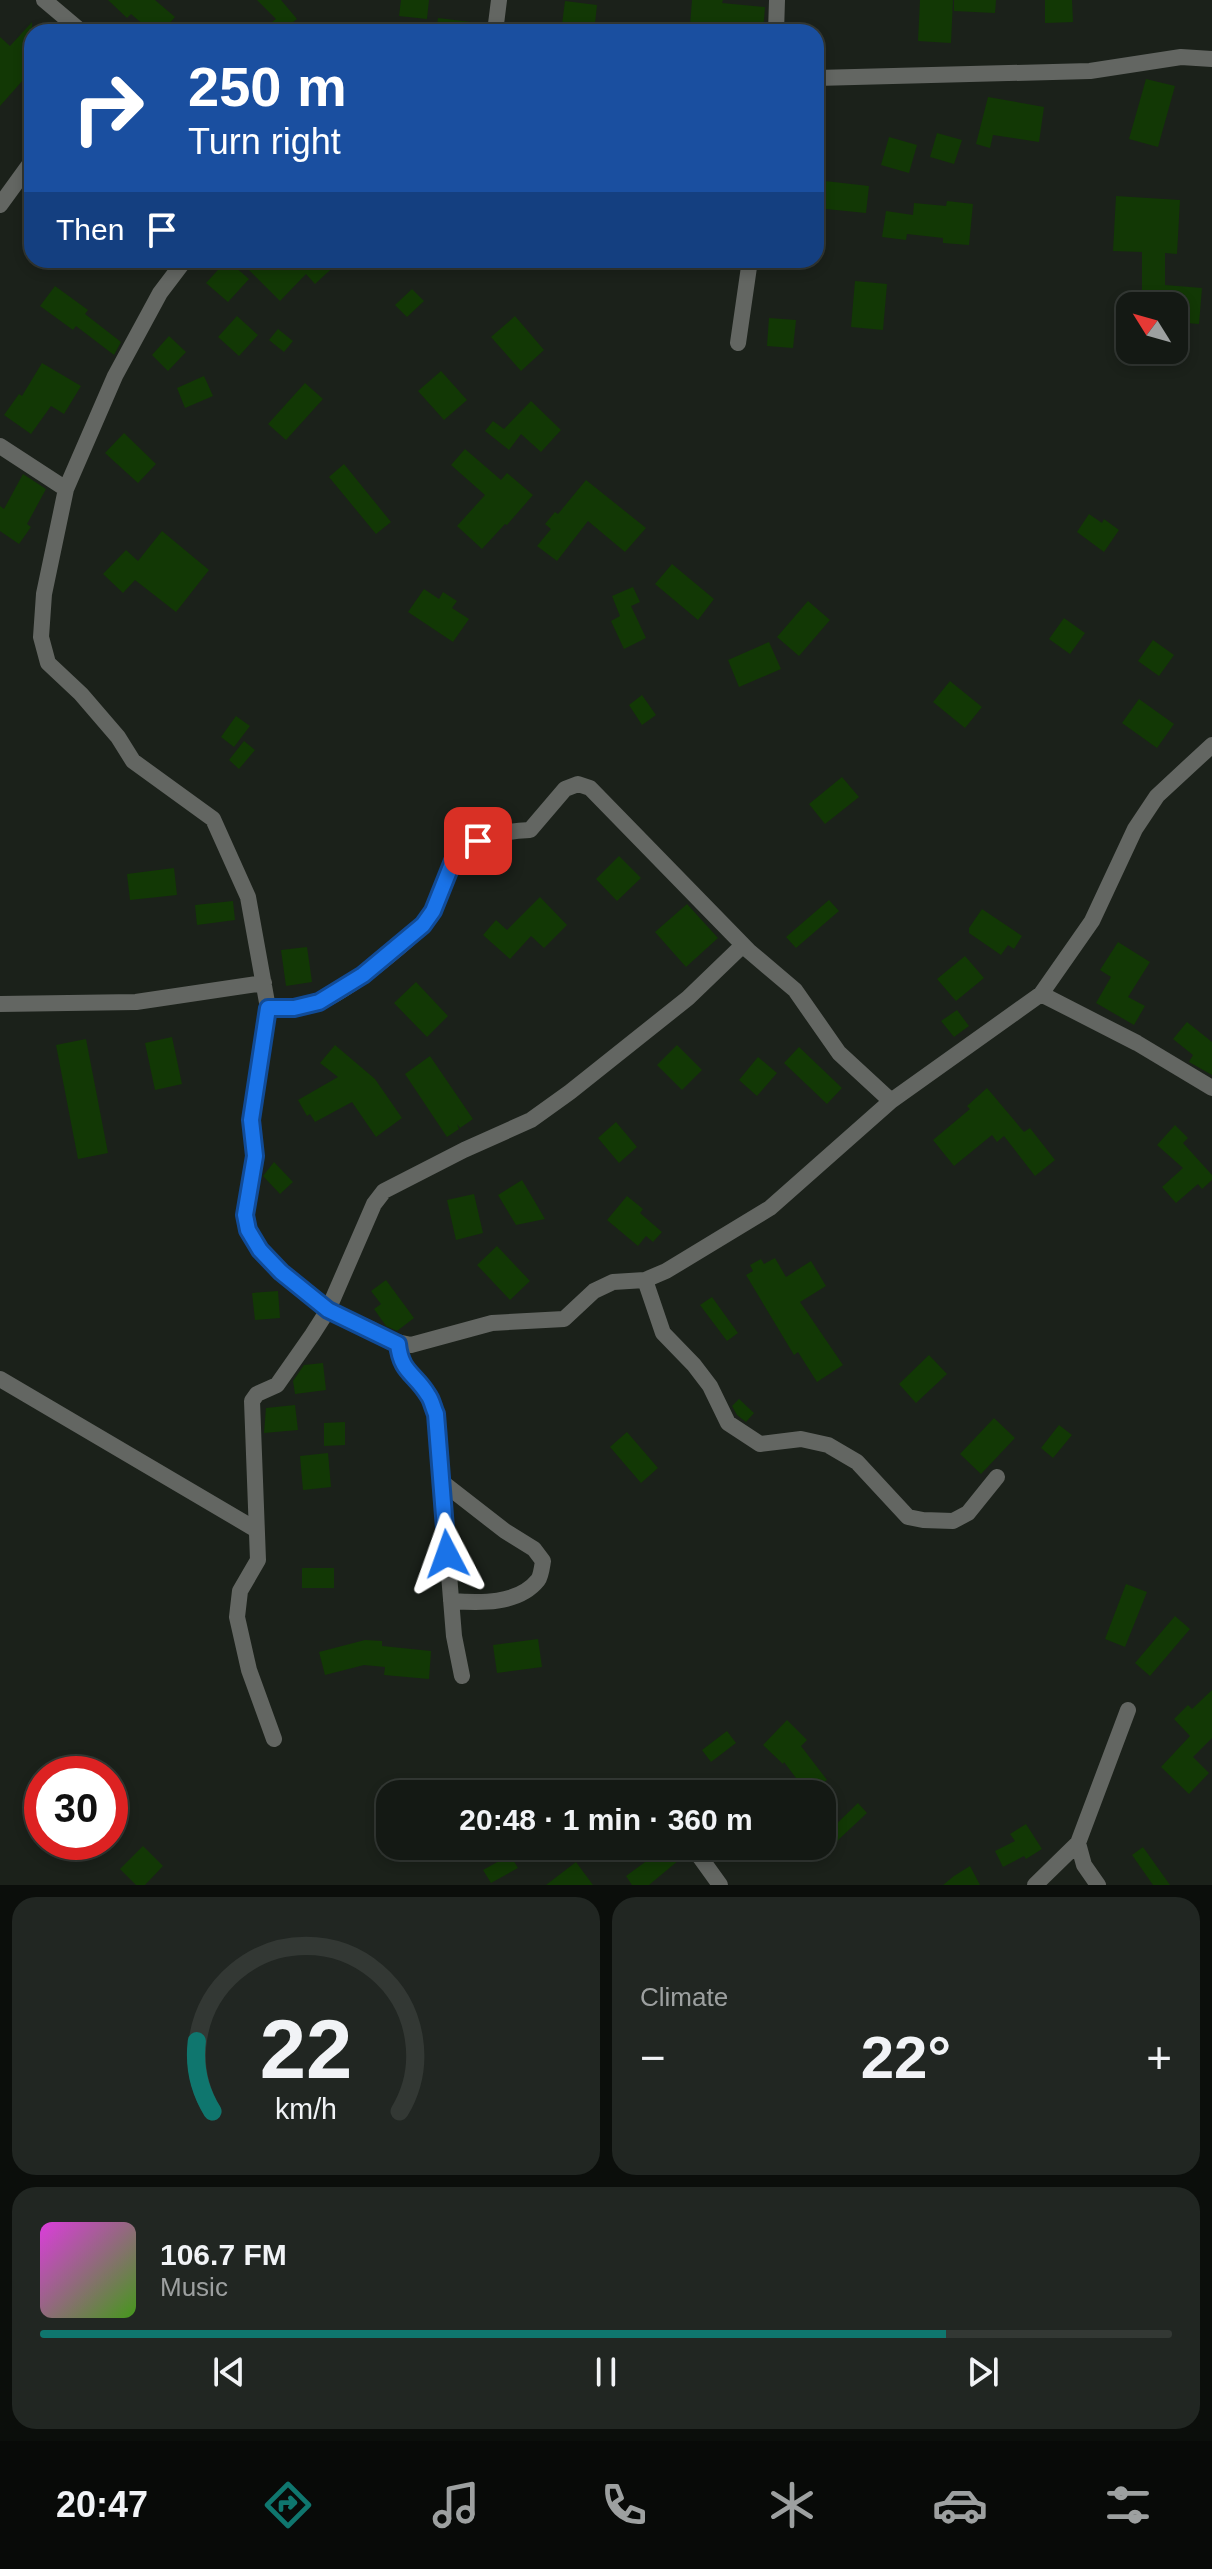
<!DOCTYPE html>
<html lang="en">
<head>
<meta charset="utf-8">
<style>
  body { margin:0; font-family:Helvetica,sans-serif; background:#212622; color:#f1f3f6; height:100vh; display:flex; flex-direction:column; font-size:30px; white-space:nowrap }
  * { box-sizing:border-box; margin:0 }
  p { font-size:26px; color:#9da0a0 }
  .icon { flex:none; width:44px; height:44px; fill:none; stroke:currentColor; stroke-width:2; stroke-linecap:round; stroke-linejoin:round }
  .map { position:relative; height:1885px; overflow:hidden }
  .details { display:flex; flex-direction:column; gap:12px; padding:12px; background:#0b0e0b; flex:1 }
  .details>* { flex:none }
  .banner { position:absolute; left:24px; top:24px; width:800px; height:244px; border-radius:24px; box-shadow:0 4px 12px #0003,0 0 0 2px #333834; background:#1a4fa0; color:#fff; overflow:hidden }
  .needle { width:52px; rotate:307deg }
  .buttons { position:absolute; left:1116px; top:292px; display:grid; gap:16px }
  .buttons a { display:grid; place-items:center; width:72px; height:72px; border-radius:16px; background:#141914; box-shadow:0 4px 12px #0003,0 0 0 2px #333834; font-size:40px }
  .speed { position:absolute; left:24px; top:1756px; display:flex; gap:16px; font-size:40px; font-weight:700; text-align:center }
  .speed>* { display:grid; place-content:center; width:104px; height:104px; border-radius:50%; background:#141914; box-shadow:0 4px 12px #0003,0 0 0 2px #333834; line-height:1 }
  .speed .limit { border:12px solid #d22; background:#fff; color:#111 }
  .pin { position:absolute; display:grid; place-items:center; width:68px; height:68px; color:#fff; margin:-34px; border-radius:16px; box-shadow:0 4px 12px #0006 }
  .me { position:absolute; width:88px; margin:-44px; rotate:356deg; stroke-linejoin:round; filter:drop-shadow(0 0 6px #0008) }
  .turn { display:flex; align-items:center; gap:28px; height:168px; padding:0 32px; font-size:36px }
  .turn .icon { width:104px; height:104px; stroke-width:2.5 }
  .turn b { display:block; font-size:56px; line-height:68px }
  .then { display:flex; align-items:center; height:76px; padding:0 32px; background:#0003; gap:16px; font-size:30px }
  .big { font-size:60px; font-weight:700; line-height:1.1 }
  .details .tile { flex:1; display:flex; flex-direction:column; justify-content:center; gap:12px; min-width:0; padding:0 28px; border-radius:24px; background:#212622 }
  .details .dial { align-items:center; gap:0 }
  .dial svg { height:208px; overflow:visible; fill:none; stroke:#333834; stroke-width:7; stroke-linecap:round; text-anchor:middle }
  .dial text { fill:#f1f3f6; stroke:none }
  .song { display:flex; align-items:center; gap:24px }
  .cover { width:96px; height:96px; border-radius:12px; background:linear-gradient(135deg,hsl(300 70% 55%),hsl(100 70% 35%)) }
  .played { height:8px; border-radius:4px; background:linear-gradient(90deg,#0f766e 80%,#333834 80%) }
  .keys { display:flex; justify-content:space-around; direction:ltr }
  .heat { display:flex; justify-content:space-between; align-items:center; font-size:44px; direction:ltr }
  .details .tiles { flex:1; display:grid; gap:12px; grid-template-columns:1fr 1fr }
  .tile:last-child { grid-column:span 2 }
  .trip { position:absolute; left:376px; top:1780px; width:460px; height:80px; border-radius:24px; background:#141914; box-shadow:0 4px 12px #0003,0 0 0 2px #333834; font-weight:700; line-height:80px; text-align:center }
  .tab-bar { display:flex; height:128px; justify-content:space-around; align-items:center; background:#080a08; color:#9da0a0 }
  .tab-bar .icon { width:56px; height:56px }
  .tab-bar .on { color:#0f766e }
  .tab-bar b { font-size:36px; color:#f1f3f6 }
  .map>svg:first-child { display:block }
  .building { fill:#123805 }
  .lines { fill:none; stroke-linecap:round; stroke-linejoin:round }
  .minor { stroke:#636662; stroke-width:16 }
  .route-casing { stroke:#114b97; stroke-width:20 }
  .route { stroke:#1a73e8; stroke-width:14 }
</style>
</head>
<body>
<div class="map">
<svg width="1212" height="1885" viewBox="0 0 1212 1885">
  <rect width="100%" height="100%" fill="#1b211a"/>
  <path class="building" d="M 108,0 L 155,0 L 175,17 L 162,32 L 152,32 L 131,14 L 127,18 Z
    M 257,0 L 281,0 L 297,19 L 280,32 L 272,22 L 276,19 Z
    M 401,0 L 429,0 L 427,19 L 399,16 Z
    M 692,0 L 723,0 L 722,3 L 765,7 L 763,32 L 730,32 L 731,30 L 690,26 Z
    M 920,0 L 953,0 L 951,43 L 918,41 Z
    M 954,0 L 996,0 L 995,13 L 954,11 Z
    M 1045,0 L 1072,0 L 1073,22 L 1045,23 Z
    M 565,1 L 597,5 L 594,32 L 561,32 Z
    M 438,18 L 479,23 L 478,32 L 436,32 Z
    M 32,22 L 32,70 L 0,106 L 0,37 L 10,46 Z
    M 1146,79 L 1175,86 L 1158,147 L 1129,139 Z
    M 988,97 L 1044,107 L 1039,142 L 993,135 L 990,148 L 976,144 Z
    M 937,133 L 962,140 L 954,164 L 930,157 Z
    M 889,137 L 917,145 L 909,173 L 881,165 Z
    M 816,180 L 869,186 L 866,213 L 816,208 Z
    M 1116,196 L 1180,200 L 1177,254 L 1165,253 L 1165,285 L 1202,288 L 1199,324 L 1174,322 L 1174,306 L 1142,305 L 1142,252 L 1113,251 Z
    M 947,201 L 973,204 L 969,245 L 943,243 L 943,238 L 907,234 L 906,240 L 882,237 L 886,211 L 913,215 L 914,203 L 946,206 Z
    M 227,260 L 249,279 L 228,302 L 206,283 Z
    M 259,260 L 341,260 L 315,284 L 306,274 L 280,301 L 249,270 Z
    M 855,281 L 887,284 L 883,330 L 851,327 Z
    M 55,286 L 88,310 L 85,314 L 121,342 L 114,355 L 76,326 L 73,330 L 40,306 Z
    M 412,289 L 424,301 L 407,317 L 395,305 Z
    M 237,316 L 258,335 L 239,356 L 218,337 Z
    M 515,316 L 544,350 L 521,371 L 491,337 Z
    M 769,318 L 796,320 L 793,348 L 767,346 Z
    M 278,329 L 293,341 L 284,352 L 269,340 Z
    M 169,336 L 186,352 L 168,371 L 152,355 Z
    M 42,363 L 81,386 L 64,414 L 51,406 L 31,434 L 4,415 L 19,394 L 22,396 Z
    M 441,371 L 467,400 L 444,420 L 418,391 Z
    M 204,376 L 213,396 L 185,408 L 177,388 Z
    M 305,383 L 323,399 L 286,440 L 268,424 Z
    M 531,401 L 561,430 L 541,452 L 521,434 L 509,450 L 485,431 L 493,421 L 504,429 Z
    M 124,433 L 156,464 L 138,483 L 105,453 Z
    M 465,449 L 501,480 L 507,473 L 533,495 L 507,525 L 505,524 L 482,549 L 457,526 L 485,495 L 451,465 Z
    M 344,464 L 391,522 L 376,534 L 329,477 Z
    M 23,474 L 46,489 L 27,524 L 31,527 L 19,544 L 0,531 L 0,506 L 4,509 Z
    M 586,480 L 646,528 L 625,552 L 588,521 L 557,561 L 537,546 L 551,529 L 545,524 L 555,512 L 558,514 Z
    M 1089,514 L 1102,523 L 1104,519 L 1119,530 L 1104,552 L 1077,532 Z
    M 162,531 L 209,570 L 176,612 L 135,580 L 123,593 L 103,574 L 126,550 L 138,561 Z
    M 672,564 L 714,599 L 698,620 L 655,584 Z
    M 633,587 L 640,602 L 631,606 L 646,638 L 624,649 L 611,621 L 620,616 L 612,596 Z
    M 424,589 L 439,599 L 443,592 L 457,601 L 452,608 L 469,619 L 453,642 L 408,612 Z
    M 808,601 L 830,620 L 799,656 L 777,637 Z
    M 1064,618 L 1085,633 L 1070,654 L 1049,639 Z
    M 1153,640 L 1174,655 L 1159,676 L 1138,661 Z
    M 769,642 L 781,669 L 739,687 L 728,660 Z
    M 950,681 L 982,707 L 965,728 L 933,702 Z
    M 642,695 L 656,715 L 642,725 L 629,705 Z
    M 1139,699 L 1174,724 L 1157,748 L 1122,723 Z
    M 236,716 L 250,726 L 234,747 L 221,737 Z
    M 244,741 L 255,750 L 239,769 L 229,760 Z
    M 842,777 L 859,797 L 825,824 L 809,804 Z
    M 619,856 L 641,878 L 617,901 L 596,879 Z
    M 174,868 L 177,895 L 130,900 L 127,874 Z
    M 540,897 L 567,925 L 544,948 L 531,936 L 510,959 L 483,935 L 496,920 L 507,930 Z
    M 829,900 L 839,911 L 796,948 L 786,937 Z
    M 233,901 L 235,920 L 197,925 L 195,905 Z
    M 687,904 L 718,938 L 686,967 L 655,932 Z
    M 982,909 L 1022,936 L 1014,949 L 1008,945 L 1001,955 L 969,933 L 969,928 Z
    M 1118,942 L 1150,962 L 1128,997 L 1145,1006 L 1134,1025 L 1096,1003 L 1111,977 L 1100,970 Z
    M 307,947 L 312,982 L 286,986 L 281,950 Z
    M 965,956 L 984,978 L 956,1001 L 937,979 Z
    M 416,982 L 448,1016 L 427,1037 L 394,1003 Z
    M 957,1010 L 969,1026 L 954,1037 L 941,1021 Z
    M 1187,1022 L 1212,1042 L 1212,1075 L 1189,1062 L 1193,1055 L 1173,1039 Z
    M 172,1037 L 182,1084 L 155,1090 L 145,1043 Z
    M 86,1039 L 108,1153 L 78,1159 L 56,1045 Z
    M 335,1045 L 375,1079 L 402,1118 L 376,1137 L 352,1102 L 315,1122 L 310,1114 L 307,1116 L 298,1100 L 338,1077 L 320,1063 Z
    M 677,1045 L 702,1070 L 682,1090 L 657,1065 Z
    M 799,1047 L 842,1088 L 827,1104 L 784,1063 Z
    M 430,1056 L 473,1119 L 460,1128 L 457,1124 L 459,1129 L 447,1137 L 405,1074 Z
    M 758,1057 L 777,1073 L 757,1096 L 739,1080 Z
    M 987,1088 L 1024,1132 L 1030,1128 L 1055,1160 L 1035,1176 L 1004,1136 L 997,1142 L 992,1135 L 954,1166 L 933,1140 L 970,1109 L 967,1106 Z
    M 616,1122 L 637,1147 L 619,1163 L 598,1138 Z
    M 1175,1125 L 1188,1138 L 1183,1143 L 1212,1175 L 1212,1180 L 1202,1189 L 1198,1184 L 1176,1203 L 1162,1187 L 1183,1168 L 1157,1145 Z
    M 274,1162 L 293,1182 L 280,1194 L 263,1176 Z
    M 522,1180 L 545,1219 L 516,1225 L 498,1195 Z
    M 474,1194 L 483,1233 L 456,1240 L 447,1200 Z
    M 627,1196 L 643,1209 L 640,1213 L 662,1232 L 653,1242 L 646,1236 L 638,1246 L 607,1220 Z
    M 497,1246 L 530,1281 L 510,1300 L 477,1265 Z
    M 775,1258 L 786,1277 L 811,1261 L 826,1286 L 800,1302 L 843,1365 L 817,1382 L 798,1352 L 794,1355 L 746,1275 L 753,1271 L 750,1265 L 761,1259 L 764,1264 Z
    M 386,1280 L 414,1318 L 397,1331 L 386,1326 L 374,1309 L 381,1304 L 371,1291 Z
    M 278,1291 L 280,1318 L 255,1320 L 252,1293 Z
    M 712,1297 L 738,1333 L 727,1341 L 700,1305 Z
    M 929,1355 L 947,1374 L 916,1403 L 899,1384 Z
    M 323,1363 L 326,1390 L 295,1394 L 293,1381 L 304,1365 Z
    M 739,1399 L 754,1413 L 746,1422 L 737,1415 L 732,1406 Z
    M 295,1405 L 298,1430 L 264,1433 L 266,1408 Z
    M 994,1418 L 1015,1438 L 981,1474 L 960,1454 Z
    M 345,1422 L 345,1445 L 324,1446 L 324,1423 Z
    M 1059,1425 L 1072,1435 L 1053,1458 L 1041,1448 Z
    M 627,1432 L 658,1468 L 641,1483 L 610,1447 Z
    M 328,1453 L 331,1487 L 303,1490 L 300,1456 Z
    M 302,1568 L 334,1568 L 334,1588 L 302,1588 Z
    M 1126,1584 L 1147,1592 L 1125,1647 L 1105,1639 Z
    M 1175,1616 L 1190,1629 L 1150,1676 L 1135,1663 Z
    M 538,1639 L 542,1667 L 497,1673 L 493,1645 Z
    M 365,1640 L 382,1641 L 382,1646 L 431,1651 L 429,1679 L 384,1675 L 385,1667 L 364,1665 L 325,1675 L 319,1652 Z
    M 1212,1690 L 1212,1738 L 1193,1757 L 1209,1773 L 1189,1794 L 1161,1767 L 1190,1736 L 1174,1719 L 1188,1705 L 1192,1709 Z
    M 787,1720 L 807,1740 L 801,1746 L 827,1780 L 808,1794 L 784,1762 L 783,1764 L 763,1745 Z
    M 727,1731 L 736,1743 L 711,1762 L 702,1750 Z
    M 858,1803 L 867,1813 L 837,1841 L 828,1832 Z
    M 1026,1824 L 1042,1849 L 1026,1859 L 1024,1856 L 1003,1867 L 995,1851 L 1015,1841 L 1010,1834 Z
    M 143,1846 L 163,1866 L 145,1885 L 136,1885 L 120,1869 Z
    M 667,1846 L 681,1846 L 685,1855 L 649,1885 L 632,1885 L 626,1876 Z
    M 1143,1847 L 1170,1885 L 1153,1885 L 1132,1855 Z
    M 510,1855 L 518,1868 L 491,1883 L 483,1870 Z
    M 576,1862 L 593,1885 L 546,1885 Z
    M 970,1866 L 980,1885 L 943,1885 L 954,1876 Z"/>
  <g class="lines">
    <path class="minor" d="M 44,0 L 82,32
      M 495,32 L 499,0
      M 776,32 L 777,0
      M 816,78 L 1090,71 L 1181,57 L 1212,59
      M 0,205 L 32,161
      M 185,260 L 160,293 L 115,376 L 66,489 L 44,594 L 41,637 L 48,663 L 81,694 L 118,737 L 133,761 L 213,819 L 248,897 L 268,1008 L 251,1120 L 255,1156 L 245,1215 L 248,1230 L 260,1250 L 281,1272 L 328,1310 L 371,1329 L 388,1340 L 411,1345 L 492,1323 L 564,1319 L 594,1291 L 613,1282 L 645,1280 L 666,1271 L 770,1208 L 891,1101 L 1041,994 L 1092,921 L 1135,829 L 1157,796 L 1212,745
      M 738,343 L 750,260
      M 0,446 L 66,489
      M 1041,994 L 1137,1043 L 1212,1088
      M 0,1004 L 136,1002 L 264,983
      M 268,1008 C 285,1008 301,1009 317,1003 C 345,993 417,938 432,913 C 442,897 443,876 453,861 C 471,837 502,831 530,830 L 565,789 L 578,784 L 590,788 L 749,951 L 795,990 L 839,1053 L 891,1101
      M 645,1280 L 663,1333 L 694,1365 L 710,1386 L 728,1423 L 760,1444 L 801,1439 L 828,1445 L 857,1462 L 908,1517 L 923,1520 L 953,1521 L 968,1513 L 997,1477
      M 398,1344 C 401,1373 415,1373 428,1395 C 432,1400 433,1407 436,1414 L 454,1636 L 462,1676
      M 0,1379 L 255,1529
      M 442,1482 L 505,1531 L 534,1549 L 543,1561 C 542,1567 541,1576 538,1580 C 518,1605 479,1603 451,1601
      M 274,1739 L 249,1670 L 237,1617 L 240,1591 L 258,1560 L 252,1401 L 257,1394 L 277,1385 L 312,1335 L 328,1310 L 374,1204 L 384,1191 L 464,1150 L 531,1120 L 570,1092 L 688,998 L 743,945
      M 692,1846 L 720,1885
      M 1035,1885 L 1078,1843
      M 1098,1885 L 1084,1865 L 1078,1843 L 1128,1710"/>
  </g>
  <g class="lines">
    <g class="route-casing">
      <path id="route" d="M 447,1554 L 436,1414 C 433,1408 432,1400 428,1395 C 415,1373 401,1373 398,1344 L 328,1310 L 281,1272 L 260,1250 L 248,1230 L 245,1215 L 255,1156 L 251,1120 L 268,1008 L 294,1008 L 319,1002 L 363,975 L 423,925 L 433,911 L 453,861 L 478,841"/>
    </g>
    <use href="#route" class="route"/>
  </g>
</svg>
<div class="buttons">
<a><svg class="needle" viewBox="-14 -14 28 28"><path d="M0-13l5 13h-10z" fill="#e53935"/><path d="M0 13l5-13h-10z" fill="#9da0a0"/></svg></a>
</div>
<div class="speed"><div class="limit">30</div></div>
<div class="pin" style="left:478px;top:841px;background:#d93025"><svg class="icon" aria-label="arrive" viewBox="0 0 24 24"><path d="M6 21V4h12l-3 4 3 4H6"/></svg></div>
<svg class="me" style="left:447px;top:1554px" viewBox="-20 -20 40 40"><path d="M0-17L14 15 0 8-14 15z" fill="#1a73e8" stroke="#fff" stroke-width="4"/></svg>
<div class="trip">20:48 · 1 min · 360 m</div>
<div class="banner">
<div class="turn"><svg class="icon" aria-label="right" viewBox="0 0 24 24"><path d="M7 20v-9h11M14 6l5 5-5 5"/></svg><div><b>250 m</b>Turn right</div></div>
<div class="then">Then<svg class="icon" aria-label="arrive" viewBox="0 0 24 24"><path d="M6 21V4h12l-3 4 3 4H6"/></svg></div>
</div>
</div>
<section class="details">
<div class="tiles">
<div class="tile dial"><svg viewBox="0 0 100 80">
<path d="M14 69A42 42 0 1 1 86 69"/>
<path d="M14 69A42 42 0 0 1 8 42" stroke="#0f766e"/>
<text x="50" y="56" font-size="32" font-weight="700">22</text>
<text x="50" y="72" font-size="11">km/h</text>
</svg></div>
<div class="tile"><p>Climate</p>
<div class="heat"><a>−</a><b class="big">22°</b><a>+</a></div>
</div>
<div class="tile">
<div class="song"><i class="cover"></i><div><b>106.7 FM</b><p>Music</p></div></div>
<div class="played"></div>
<div class="keys"><svg class="icon" aria-label="previous" viewBox="0 0 24 24"><path d="M18 5L8 12l10 7zM5 5v14"/></svg><svg class="icon" aria-label="pause" viewBox="0 0 24 24"><path d="M8 5v14M16 5v14"/></svg><svg class="icon" aria-label="next" viewBox="0 0 24 24"><path d="M6 5l10 7-10 7zM19 5v14"/></svg></div>
</div>
</div>
</section>
<nav class="tab-bar">
<b>20:47</b>
<svg class="icon on" aria-label="directions" viewBox="0 0 24 24"><path d="M12 3l9 9-9 9-9-9zM9 14v-3h6M13 9l2 2-2 2"/></svg>
<svg class="icon" aria-label="music" viewBox="0 0 24 24"><path d="M9 18V5l10-2v13"/><circle cx="6" cy="18" r="3"/><circle cx="16" cy="16" r="3"/></svg>
<svg class="icon" aria-label="phone" viewBox="0 0 24 24"><path d="M5 4h4l2 5-3 2q2 4 5 5l2-3 5 2v4C11 20 4 13 5 4z"/></svg>
<svg class="icon" aria-label="climate" viewBox="0 0 24 24"><path d="M12 3v18M4 7l16 10M4 17L20 7"/></svg>
<svg class="icon" aria-label="car" viewBox="0 0 24 24"><path d="M5 17H2v-5l4-1 3-4h7l3 4 3 1v5h-3M9 17h6M6 11h13"/><circle cx="7" cy="17" r="2"/><circle cx="17" cy="17" r="2"/></svg>
<svg class="icon" aria-label="filters" viewBox="0 0 24 24"><path d="M4 7h16M4 17h16"/><circle cx="9" cy="7" r="2"/><circle cx="15" cy="17" r="2"/></svg>
</nav>
</body>
</html>
